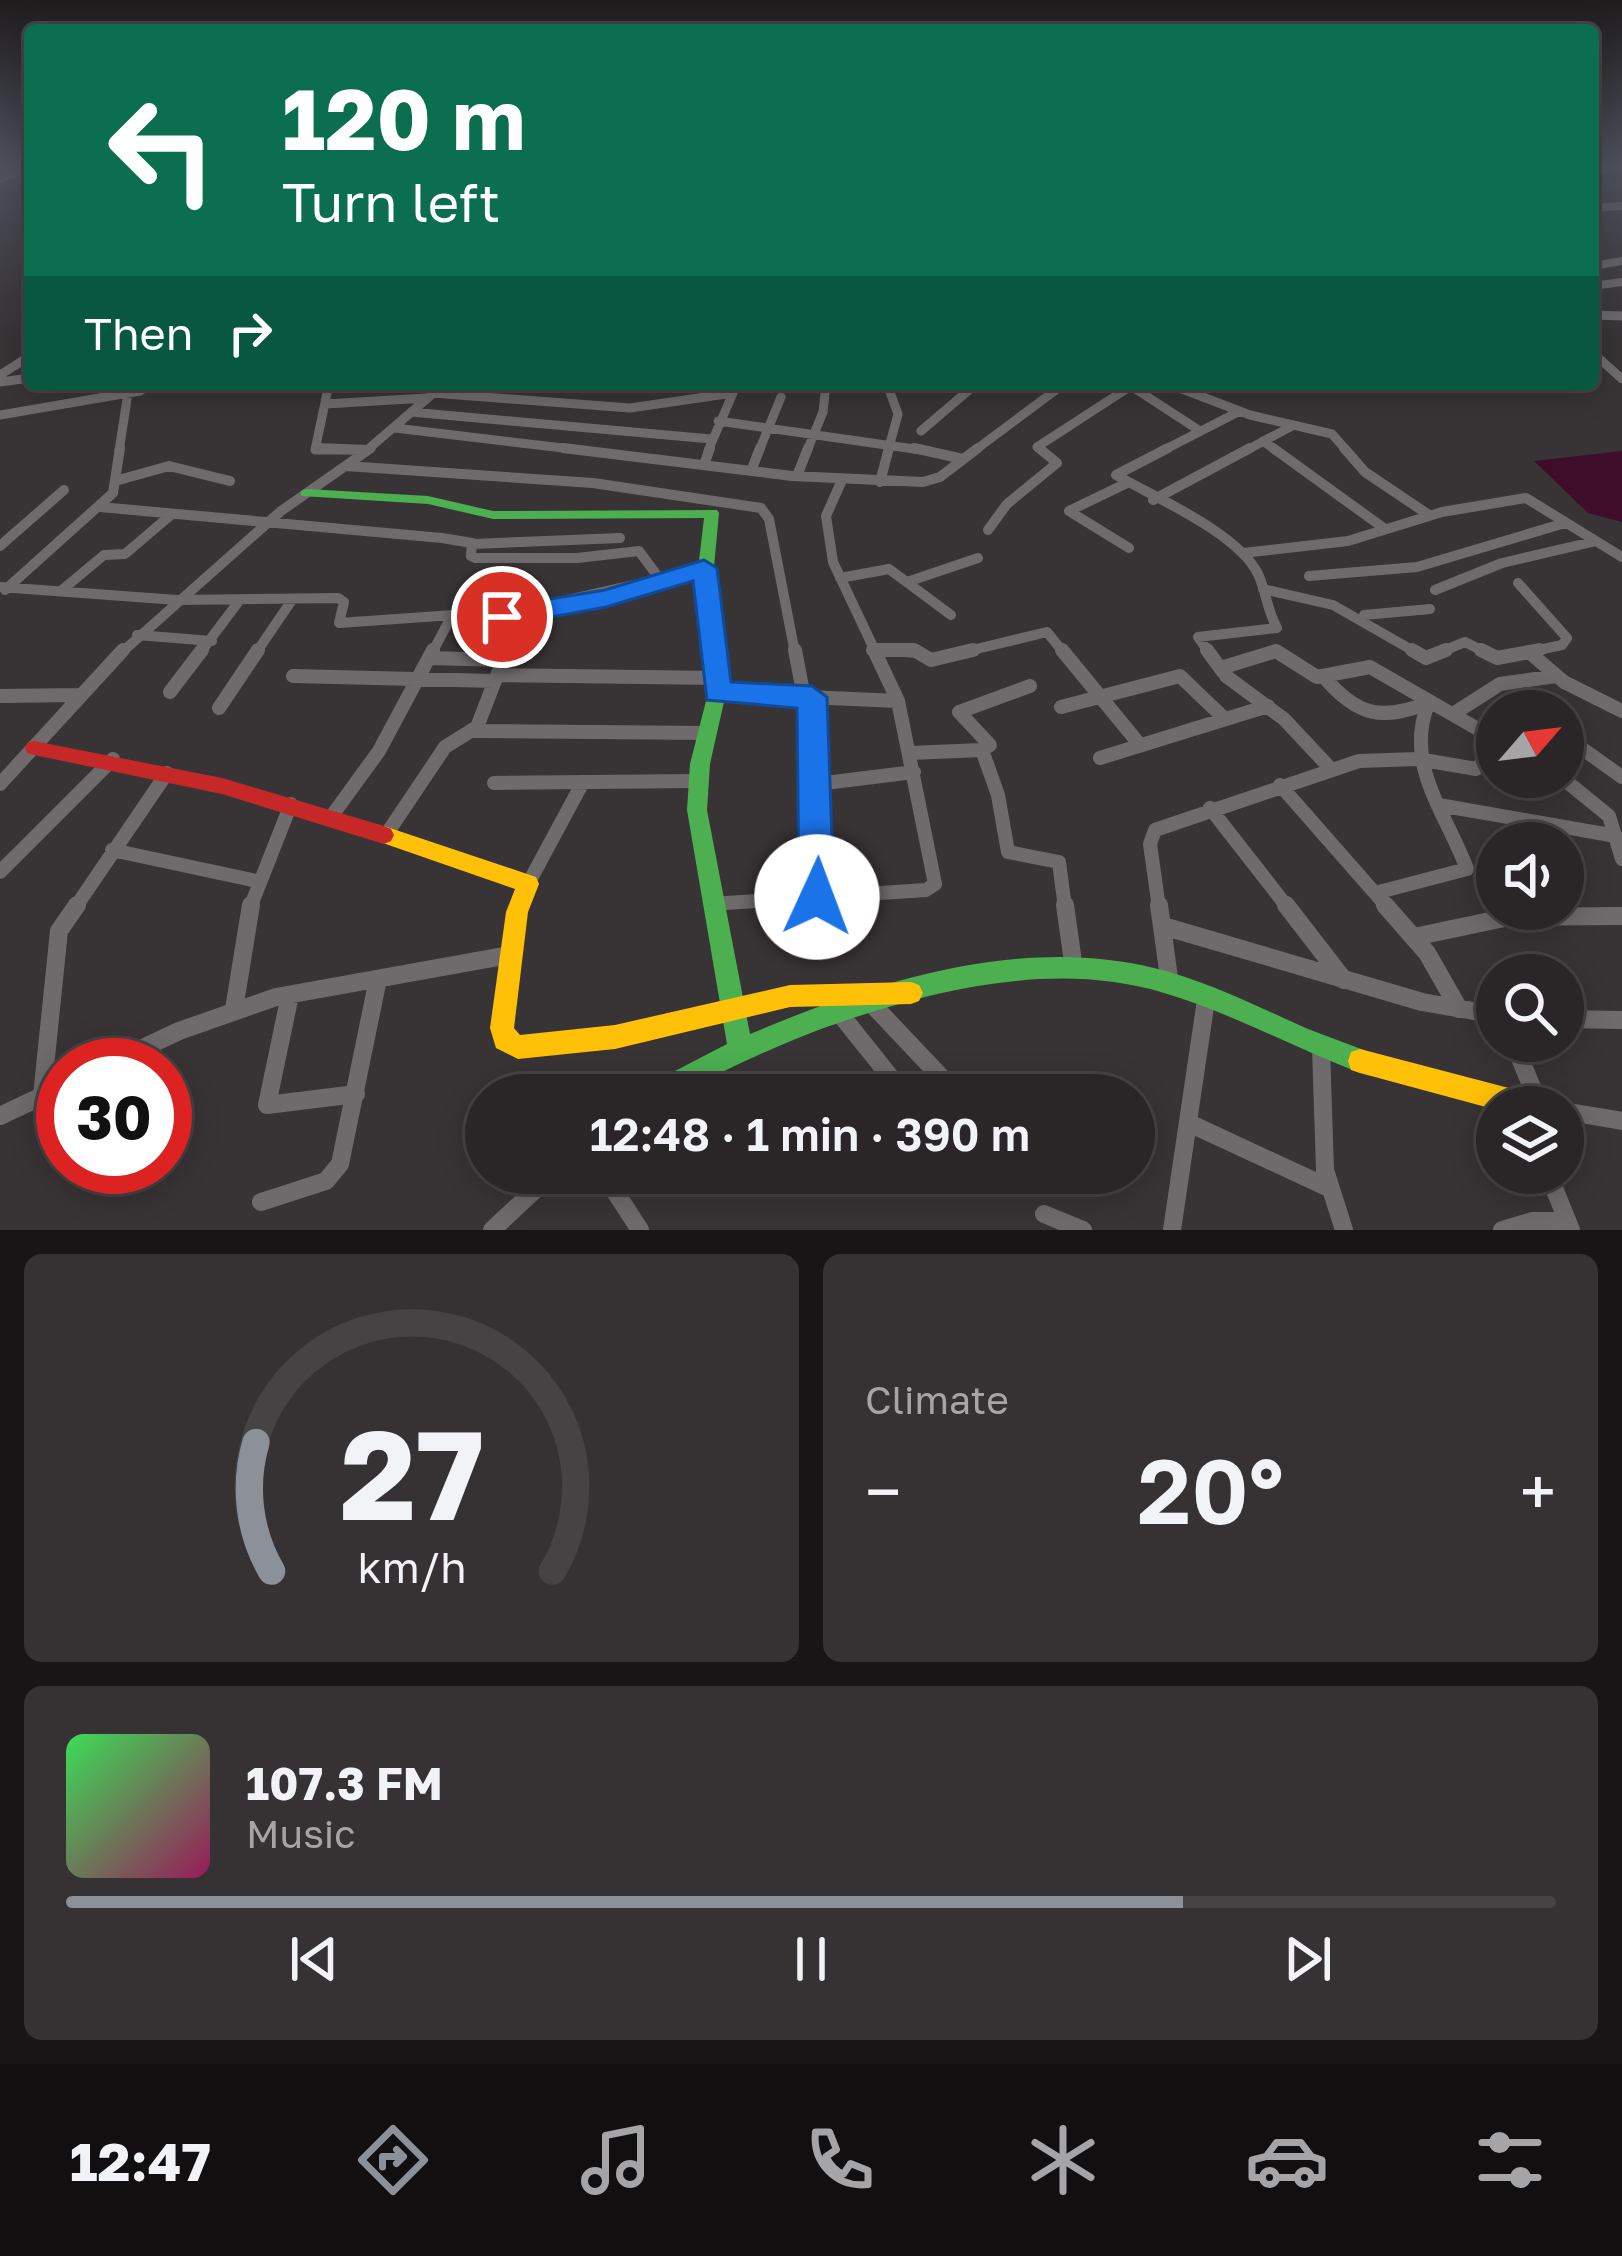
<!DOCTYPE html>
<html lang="en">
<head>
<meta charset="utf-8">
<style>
  body { margin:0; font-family:"Golos Text",sans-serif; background:#363234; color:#f1f3f6; height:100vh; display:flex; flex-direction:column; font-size:45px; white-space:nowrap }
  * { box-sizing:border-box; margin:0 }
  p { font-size:39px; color:#a5a5a8 }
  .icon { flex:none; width:66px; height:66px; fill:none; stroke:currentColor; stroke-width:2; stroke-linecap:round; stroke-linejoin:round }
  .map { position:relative; height:1230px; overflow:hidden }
  .sheet { display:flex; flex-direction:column; gap:24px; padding:24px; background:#171516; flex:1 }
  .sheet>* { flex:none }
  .banner { position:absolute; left:24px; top:24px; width:1575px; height:366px; border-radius:12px; box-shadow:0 6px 30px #0003,0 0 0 3px #464345; background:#0b6e4f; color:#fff; overflow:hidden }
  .needle { width:78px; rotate:62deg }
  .tools { position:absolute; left:1476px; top:690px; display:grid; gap:24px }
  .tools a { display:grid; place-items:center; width:108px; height:108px; border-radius:50%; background:#2a2628; box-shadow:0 6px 30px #0003,0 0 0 3px #464345; font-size:60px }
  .speed { position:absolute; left:36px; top:1038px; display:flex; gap:24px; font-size:60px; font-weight:700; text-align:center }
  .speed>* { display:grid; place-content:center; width:156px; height:156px; border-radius:50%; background:#2a2628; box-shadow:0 6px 30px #0003,0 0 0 3px #464345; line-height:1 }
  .speed .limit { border:18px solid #d22; background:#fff; color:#111 }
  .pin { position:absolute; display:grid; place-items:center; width:102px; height:102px; color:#fff; margin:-51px; border:6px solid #fff; border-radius:50%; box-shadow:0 3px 12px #0007 }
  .me { position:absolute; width:132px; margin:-66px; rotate:2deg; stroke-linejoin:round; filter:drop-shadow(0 0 9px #0008) }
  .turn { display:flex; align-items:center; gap:42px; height:252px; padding:0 60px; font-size:54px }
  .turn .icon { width:156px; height:156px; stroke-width:2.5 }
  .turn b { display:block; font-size:84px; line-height:102px }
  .then { display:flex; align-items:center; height:114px; padding:0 60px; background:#0003; gap:24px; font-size:45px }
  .big { font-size:90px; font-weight:600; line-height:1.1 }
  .sheet .card { flex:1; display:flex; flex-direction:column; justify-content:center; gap:18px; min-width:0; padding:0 42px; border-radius:18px; background:#363234 }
  .sheet .dial { align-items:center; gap:0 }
  .dial svg { height:312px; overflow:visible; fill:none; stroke:#464345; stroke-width:7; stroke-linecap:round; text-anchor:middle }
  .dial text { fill:#f1f3f6; stroke:none }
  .song { display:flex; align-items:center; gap:36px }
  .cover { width:144px; height:144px; border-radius:18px; background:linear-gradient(135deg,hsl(130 70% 55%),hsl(330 70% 35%)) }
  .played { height:12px; border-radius:6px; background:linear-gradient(90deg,#8c9099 75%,#464345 75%) }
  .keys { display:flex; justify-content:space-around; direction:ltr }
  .heat { display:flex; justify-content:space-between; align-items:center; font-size:66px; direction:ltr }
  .sheet .tiles { flex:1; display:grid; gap:24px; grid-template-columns:1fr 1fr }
  .card:last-child { grid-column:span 2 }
  .trip { position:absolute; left:465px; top:1074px; width:690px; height:120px; border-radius:60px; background:#2a2628; box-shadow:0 6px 30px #0003,0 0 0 3px #464345; font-weight:600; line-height:120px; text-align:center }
  .menu { display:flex; height:192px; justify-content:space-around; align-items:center; background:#110f10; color:#a5a5a8 }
  .menu .icon { width:84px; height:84px }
  .menu .active { color:#8c9099 }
  .menu b { font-size:54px; color:#f1f3f6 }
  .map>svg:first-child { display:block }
  .water { fill:#3d0d29 }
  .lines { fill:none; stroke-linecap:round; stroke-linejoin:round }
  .street-far4 { stroke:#6f6b6d; stroke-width:8 }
  .street-far3 { stroke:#6f6b6d; stroke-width:9 }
  .street-far2 { stroke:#6f6b6d; stroke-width:10 }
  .street-far1 { stroke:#6f6b6d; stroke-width:14 }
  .street { stroke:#6f6b6d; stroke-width:18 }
  .fast { fill:#4caf50; fill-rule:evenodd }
  .slow { fill:#ffc107; fill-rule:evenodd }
  .jam { fill:#c62828; fill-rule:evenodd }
  .route { fill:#1a73e8; stroke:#114b97; stroke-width:3 }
</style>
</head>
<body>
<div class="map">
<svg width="1622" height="1230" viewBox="0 0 1622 1230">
  <rect width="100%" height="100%" fill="#383335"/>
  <path class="water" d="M 1622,451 L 1622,522 L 1588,513 L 1534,461 Z"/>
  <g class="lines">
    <path class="street-far4" d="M 0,169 L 14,165
      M 1593,170 L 1619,168
      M 0,179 L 30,167
      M 1593,208 L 1622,206
      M 1593,266 L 1622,261
      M 1593,286 L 1622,282"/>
    <path class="street-far3" d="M 1593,315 L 1622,316
      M 1593,353 L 1622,379
      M 0,375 L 30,356
      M 0,382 L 30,378
      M 329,384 L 315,450 L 368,450
      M 887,384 L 898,414 L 888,451
      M 1128,384 L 1200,431
      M 1169,384 L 1250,415 L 1332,434 L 1347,451
      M 432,393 L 630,408 L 733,393 L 708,451
      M 325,404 L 426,398
      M 411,412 L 711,439
      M 0,415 L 140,391 L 150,384
      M 718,421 L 928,451
      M 395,428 L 588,451
      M 921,431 L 976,384
      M 1263,441 L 1277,451
      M 119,451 L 128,393
      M 366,451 L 444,384
      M 759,451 L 781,397
      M 807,451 L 823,412 L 826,384
      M 974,451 L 1064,384
      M 1042,451 L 1037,447 L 1131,386
      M 1162,451 L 1240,411
      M 1245,451 L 1294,425"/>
    <path class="street-far2" d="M 316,448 L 368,450
      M 563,448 L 792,476 L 923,482 L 940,477 L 978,448
      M 914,448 L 963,459
      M 1168,448 L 1116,475 C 1156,498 1238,533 1258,574 C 1266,591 1267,610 1277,628 L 1198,637 L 1209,653
      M 1273,448 L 1385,529
      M 1344,448 L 1365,472 L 1429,515
      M 704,465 L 710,448
      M 346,466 L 593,483 L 761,508 L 769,519 L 795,653
      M 751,471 L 760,448
      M 797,476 L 808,448
      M 842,480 L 826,516 L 833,562 L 876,653
      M 115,481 L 169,466 L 230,481
      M 880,482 L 889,448
      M 1127,483 L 1069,511 L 1129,548
      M 1153,500 L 1250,448
      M 100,507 L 442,538 L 472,543 L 471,556 L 476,558 L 577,558 L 639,551 L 662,582
      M 988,530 L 1007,504 L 1057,463 L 1039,448
      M 474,544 L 620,538
      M 0,546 L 64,490
      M 1243,553 L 1348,541 L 1442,512 L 1526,498 L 1622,557
      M 1309,576 L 1417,567 L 1565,523
      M 840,578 L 889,569 L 951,615
      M 907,582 L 978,558
      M 1518,583 L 1567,638 L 1562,645 L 1529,652
      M 0,587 L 177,600 L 338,598 L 344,602 L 339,623 L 524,610 L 704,569
      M 1263,589 L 1333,605 L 1417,653
      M 5,590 L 113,493 L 120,448
      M 62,590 L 104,555 L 125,554 L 172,514
      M 1435,590 L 1502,563 L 1592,542
      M 1364,615 L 1430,609
      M 137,635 L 212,641
      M 873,650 L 919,653
      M 121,653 L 281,511 L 371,448
      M 200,653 L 239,601
      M 256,653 L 292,600
      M 432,653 L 449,621
      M 960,653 L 1047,632 L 1064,653
      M 1270,653 L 1279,653
      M 1438,653 L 1465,642 L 1487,653
      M 1524,653 L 1530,653"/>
    <path class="street-far1" d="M 795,650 L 804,697
      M 873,650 L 914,650 L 931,660 L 973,650
      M 1062,650 L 1140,745
      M 1207,650 L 1223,672
      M 1412,650 L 1426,658 L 1446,650
      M 1481,650 L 1497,658 L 1529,652 L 1564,682 L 1622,711
      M 1529,652 L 1539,650
      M 498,675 L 717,678
      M 293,676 L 495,681
      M 1324,677 C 1358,717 1382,721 1431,702
      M 1030,686 L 959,712 L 990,745 L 982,750 L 998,795 L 1008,852 L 1059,862 L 1065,908
      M 170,692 L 202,650
      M 717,693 L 898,701
      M 0,696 L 81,695
      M 812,697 L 817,897
      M 1061,707 L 1180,676 L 1225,719
      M 219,708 L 258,650
      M 1453,714 L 1500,684 L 1556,676
      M 474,731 L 708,733
      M 1563,735 L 1622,777
      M 910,753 L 982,750
      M 1100,758 L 1268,706
      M 1330,768 L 1284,719 L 1226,676 L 1224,667 L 1276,651 L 1317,677 L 1370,667 L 1497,740
      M 1561,777 L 1609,816 L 1622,859
      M 494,783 L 698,781
      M 0,784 L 123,650
      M 817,784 L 914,772
      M 1280,785 L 1388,908
      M 1439,805 L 1616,836
      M 1210,808 L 1288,908
      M 331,817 L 379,751 L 433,650
      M 386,835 L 445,747 L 477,727 L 503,660 L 429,658
      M 112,850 L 257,881
      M 0,872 L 113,759
      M 528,884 L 583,782
      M 1375,893 L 1467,869 C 1446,813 1404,765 1428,704
      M 711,904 L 926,890 L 935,884 L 898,701 L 874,650
      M 75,908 L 167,773
      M 250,908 L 291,804
      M 1159,908 L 1150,844 L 1155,830 L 1359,761 L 1418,759 L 1476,769 L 1497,750"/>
    <path class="street" d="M 1065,905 L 1074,969
      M 1159,905 L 1170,985
      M 1286,905 L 1344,980
      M 1385,905 L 1427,953 L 1459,1009
      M 1163,926 L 1422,1002 L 1497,1015
      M 1414,937 L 1509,917 L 1622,916
      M 290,995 L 267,1105 L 356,1094
      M 871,1003 L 958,1095
      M 234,1009 L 251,905
      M 840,1014 L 900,1089
      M 1563,1019 L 1622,1020
      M 1513,1041 L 1540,1107
      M 1321,1048 L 1325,1170 L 1344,1230
      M 107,1065 L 179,1031 L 276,997 L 509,955
      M 42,1096 L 59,931 L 77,905
      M 1563,1111 L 1622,1121
      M 0,1116 L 63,1086
      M 1191,1124 L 1329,1188
      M 603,1173 L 640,1230
      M 1548,1173 L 1571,1230
      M 261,1202 L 326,1181 L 340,1164 L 378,979
      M 1044,1214 L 1083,1230
      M 492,1230 L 553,1173
      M 1172,1230 L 1206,1000
      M 1502,1230 L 1532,1221 L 1566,1221"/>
    <path class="fast" d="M 1611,165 L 1620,165 L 1622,174 Z
      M 307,489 L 428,496 L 493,511 L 717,510 L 719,513 L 713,578 L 726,693 L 710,764 L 707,810 L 750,1034 C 873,982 1020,935 1154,968 C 1208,981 1258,1007 1308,1029 C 1328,1037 1349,1044 1369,1052 L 1372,1061 L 1369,1070 L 1360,1073 C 1294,1048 1232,1013 1164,993 C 1053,959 927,991 821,1029 C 787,1042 753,1057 720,1073 C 707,1079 693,1092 679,1095 C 669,1098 654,1095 642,1095 L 646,1086 L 727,1044 L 687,810 L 690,764 L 708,693 L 697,578 L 704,518 L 493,519 L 428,504 L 302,496 L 300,493 L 302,490 Z"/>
    <path class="slow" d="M 384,826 L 536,877 L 539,884 L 528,912 L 514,1028 L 520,1035 L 615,1025 L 790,985 L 911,982 L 919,985 L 923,993 L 919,1001 L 911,1004 L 790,1007 L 615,1049 L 518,1059 L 496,1048 L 490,1028 L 506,912 L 515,889 L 377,841 L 374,835 L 377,829 Z
      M 1360,1049 L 1532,1094 L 1541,1098 L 1545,1107 L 1497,1107 L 1497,1110 L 1360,1073 L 1351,1070 L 1348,1061 L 1351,1052 Z"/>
    <path class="jam" d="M 34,741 L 222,778 L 384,826 L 391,829 L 394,835 L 391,841 L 384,844 L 222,794 L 34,755 L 27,753 L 25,748 L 27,743 Z"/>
  </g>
  <linearGradient id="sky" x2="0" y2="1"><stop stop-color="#1f1c1d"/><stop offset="0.49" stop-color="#4d505c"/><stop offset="1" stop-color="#4d505c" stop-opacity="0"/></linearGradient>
  <rect width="1622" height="337" fill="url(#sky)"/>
  <path class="route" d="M 704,560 L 717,568 L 731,682 L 812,686 L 827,697 L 834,897 L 829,909 L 817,913 L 804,909 L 799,897 L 797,708 L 707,700 L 693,581 L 606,607 L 502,626 L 489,617 L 502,607 L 605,590 Z"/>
</svg>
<div class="tools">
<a><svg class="needle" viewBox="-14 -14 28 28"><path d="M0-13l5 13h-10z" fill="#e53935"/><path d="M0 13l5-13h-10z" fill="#a5a5a8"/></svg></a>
<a><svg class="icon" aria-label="sound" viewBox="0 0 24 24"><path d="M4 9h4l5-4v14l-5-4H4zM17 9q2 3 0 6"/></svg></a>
<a><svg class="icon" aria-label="search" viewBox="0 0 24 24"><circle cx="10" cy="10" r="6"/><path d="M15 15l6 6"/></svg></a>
<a><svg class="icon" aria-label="layers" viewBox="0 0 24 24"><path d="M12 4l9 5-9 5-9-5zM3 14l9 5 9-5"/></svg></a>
</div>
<div class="speed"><div class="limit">30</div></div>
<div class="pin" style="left:502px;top:617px;background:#d93025"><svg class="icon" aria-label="arrive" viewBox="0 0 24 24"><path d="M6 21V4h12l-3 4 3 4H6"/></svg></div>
<svg class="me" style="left:817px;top:897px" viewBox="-20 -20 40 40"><circle r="19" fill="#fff"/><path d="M0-13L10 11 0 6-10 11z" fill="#1a73e8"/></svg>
<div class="trip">12:48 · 1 min · 390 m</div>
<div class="banner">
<div class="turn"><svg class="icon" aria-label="left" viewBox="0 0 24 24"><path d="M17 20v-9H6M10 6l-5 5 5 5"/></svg><div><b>120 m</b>Turn left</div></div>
<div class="then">Then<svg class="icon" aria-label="right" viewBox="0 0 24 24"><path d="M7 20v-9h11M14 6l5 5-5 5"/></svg></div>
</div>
</div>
<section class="sheet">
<div class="tiles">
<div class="card dial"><svg viewBox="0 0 100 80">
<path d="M14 69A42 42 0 1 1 86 69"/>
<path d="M14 69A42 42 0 0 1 10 36" stroke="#8c9099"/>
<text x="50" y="56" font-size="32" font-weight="700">27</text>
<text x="50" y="72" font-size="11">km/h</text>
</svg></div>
<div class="card"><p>Climate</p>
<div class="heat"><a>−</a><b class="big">20°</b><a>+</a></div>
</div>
<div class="card">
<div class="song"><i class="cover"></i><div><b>107.3 FM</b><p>Music</p></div></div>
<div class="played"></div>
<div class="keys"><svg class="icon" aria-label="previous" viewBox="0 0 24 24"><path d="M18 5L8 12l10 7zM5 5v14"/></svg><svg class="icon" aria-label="pause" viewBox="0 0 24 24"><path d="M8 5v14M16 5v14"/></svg><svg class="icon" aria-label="next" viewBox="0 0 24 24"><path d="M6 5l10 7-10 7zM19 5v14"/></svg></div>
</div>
</div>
</section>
<nav class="menu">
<b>12:47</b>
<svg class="icon active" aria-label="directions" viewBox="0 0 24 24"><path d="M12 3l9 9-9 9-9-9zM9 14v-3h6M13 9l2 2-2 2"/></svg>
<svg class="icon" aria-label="music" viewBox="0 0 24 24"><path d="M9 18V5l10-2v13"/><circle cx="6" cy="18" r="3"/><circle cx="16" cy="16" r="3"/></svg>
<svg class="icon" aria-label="phone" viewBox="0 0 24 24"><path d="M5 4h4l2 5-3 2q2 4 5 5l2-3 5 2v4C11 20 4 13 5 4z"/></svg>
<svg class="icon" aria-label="climate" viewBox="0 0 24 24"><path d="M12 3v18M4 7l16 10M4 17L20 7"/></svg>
<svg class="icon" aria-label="car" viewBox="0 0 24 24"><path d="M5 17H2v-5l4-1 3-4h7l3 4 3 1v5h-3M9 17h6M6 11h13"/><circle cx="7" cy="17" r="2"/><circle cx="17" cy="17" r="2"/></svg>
<svg class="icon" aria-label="filters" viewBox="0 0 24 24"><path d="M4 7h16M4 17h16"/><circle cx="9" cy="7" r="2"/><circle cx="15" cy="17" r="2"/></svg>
</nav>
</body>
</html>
